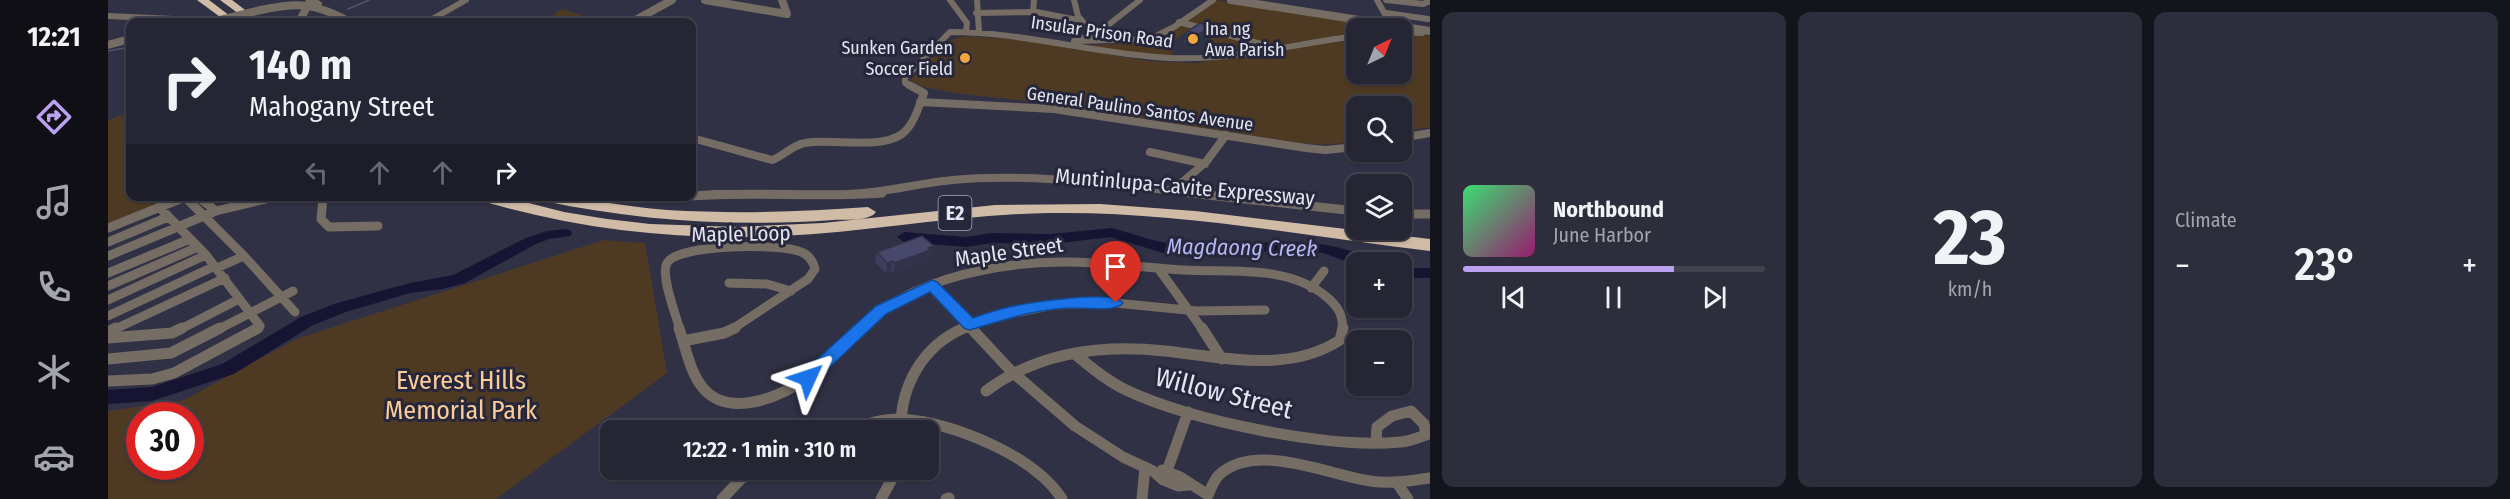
<!DOCTYPE html>
<html lang="en">
<head>
<meta charset="utf-8">
<style>
  body { margin:0; font-family:"Fira Sans Condensed",sans-serif; background:#2d2d3c; color:#f1f3f6; height:100vh; display:flex; flex-direction:column; font-size:22px; white-space:nowrap }
  * { box-sizing:border-box; margin:0 }
  p { font-size:20px; color:#a3a5ac }
  .icon { flex:none; width:33px; height:33px; fill:none; stroke:currentColor; stroke-width:2; stroke-linecap:round; stroke-linejoin:round }
  .map { position:relative; flex:1; overflow:hidden }
  .details { display:flex; flex-direction:column; gap:12px; padding:12px; background:#14141d; width:1080px }
  .details>* { flex:none }
  .banner { position:absolute; left:18px; top:18px; width:570px; height:183px; border-radius:12px; box-shadow:0 2px 4px #0004,0 0 0 2px #42424f; background:#252534; color:#f1f3f6; overflow:hidden }
  .needle { width:39px; rotate:43deg }
  .controls { position:absolute; left:1238px; top:18px; display:grid; gap:12px }
  .controls a { display:grid; place-items:center; width:66px; height:66px; border-radius:12px; background:#252534; box-shadow:0 2px 4px #0004,0 0 0 2px #42424f; font-size:30px }
  .speed { position:absolute; left:18px; top:402px; display:flex; gap:12px; font-size:30px; font-weight:700; text-align:center }
  .speed>* { display:grid; place-content:center; width:78px; height:78px; border-radius:50%; background:#252534; box-shadow:0 2px 4px #0004,0 0 0 2px #42424f; line-height:1 }
  .speed .limit { border:9px solid #d22; background:#fff; color:#111 }
  .pin { position:absolute; display:grid; place-items:center; width:51px; height:51px; color:#fff; margin:-62px -26px; border-radius:50% 50% 50% 0; rotate:-45deg; box-shadow:0 0 6px #0007 }
  .pin .icon { rotate:45deg }
  .me { position:absolute; width:66px; margin:-33px; rotate:48deg; stroke-linejoin:round; filter:drop-shadow(0 0 4px #0008) }
  .turn { display:flex; align-items:center; gap:21px; height:126px; padding:0 24px; font-size:27px }
  .turn .icon { width:78px; height:78px; stroke-width:2.5 }
  .turn b { display:block; font-size:42px; line-height:51px }
  .lanes { display:flex; align-items:center; height:57px; padding:0 24px; background:#0003; justify-content:center; gap:30px; direction:ltr }
  .lanes .off { opacity:.35 }
  .big { font-size:45px; font-weight:600; line-height:1.1 }
  .details .card { flex:1; display:flex; flex-direction:column; justify-content:center; gap:9px; min-width:0; padding:0 21px; border-radius:12px; background:#2d2d3c }
  .details .dial { align-items:center; gap:0 }
  .dial b { font-size:78px; line-height:1 }
  .song { display:flex; align-items:center; gap:18px }
  .cover { width:72px; height:72px; border-radius:9px; background:linear-gradient(135deg,hsl(140 70% 55%),hsl(320 70% 35%)) }
  .played { height:6px; border-radius:3px; background:linear-gradient(90deg,#bca0f2 70%,#42424f 70%) }
  .keys { display:flex; justify-content:space-around; direction:ltr }
  .heat { display:flex; justify-content:space-between; align-items:center; font-size:33px; direction:ltr }
  .details .tiles { flex:1; display:grid; gap:12px; grid-template-columns:repeat(3,1fr) }
  .trip { position:absolute; left:492px; top:420px; width:339px; height:60px; border-radius:12px; background:#252534; box-shadow:0 2px 4px #0004,0 0 0 2px #42424f; font-weight:600; line-height:60px; text-align:center }
  main { display:flex; flex:1; min-height:0 }
  .tab-bar { display:flex; flex-direction:column; width:108px; justify-content:space-around; align-items:center; background:#0f0f15; color:#a3a5ac }
  .tab-bar .icon { width:42px; height:42px }
  .tab-bar .selected { color:#bca0f2 }
  .tab-bar b { font-size:27px; color:#f1f3f6 }
  .map>svg:first-child { display:block }
  .green { fill:#4e3a23; fill-rule:evenodd }
  .lines { fill:none; stroke-linecap:round; stroke-linejoin:round }
  .stream { stroke:#54536c; stroke-width:1.5 }
  .river { fill:#161432; fill-rule:evenodd }
  .minor-far3 { stroke:#756d64; stroke-width:6 }
  .minor-far2 { stroke:#756d64; stroke-width:8 }
  .minor-far1 { stroke:#756d64; stroke-width:9 }
  .minor { stroke:#756d64; stroke-width:11 }
  .tertiary { stroke:#756d64; stroke-width:8 }
  .motorway { fill:#cfbba6; fill-rule:evenodd }
  .tertiary-bridge { stroke:#756d64; stroke-width:8 }
  .wall { fill:#3e3e5c }
  .shaded-wall { fill:#32324b }
  .building { fill:#48486b; stroke:#32324b; stroke-width:1.5 }
  .route { fill:#1a73e8; stroke:#114b97; stroke-width:1.5 }
  .poi-dot { fill:#f2a541; stroke:#27273b; stroke-width:2 }
  .labels { text-anchor:middle; stroke-width:6; stroke-linejoin:round; paint-order:stroke }
  .far-poi-label { font-size:18px; fill:#e4e5f2; stroke:#27273b; text-anchor:start }
  .far-street-label { font-size:18px; fill:#e4e5f2; stroke:#27273b }
  .shield { fill:#27273b; stroke:#abacbb; stroke-width:1.5 }
  .shield-label { font-size:20px; font-weight:bold; fill:#e4e5f2 }
  .street-label { font-size:21px; fill:#e4e5f2; stroke:#27273b }
  .water-label { font-size:22px; font-style:italic; fill:#b7b7f6; stroke:#27273b }
  .near-park-label { font-size:26px; fill:#fccc97; stroke:#27273b }
  .near-street-label { font-size:26px; fill:#e4e5f2; stroke:#27273b }
</style>
</head>
<body>
<main>
<nav class="tab-bar">
<b>12:21</b>
<svg class="icon selected" aria-label="directions" viewBox="0 0 24 24"><path d="M12 3l9 9-9 9-9-9zM9 14v-3h6M13 9l2 2-2 2"/></svg>
<svg class="icon" aria-label="music" viewBox="0 0 24 24"><path d="M9 18V5l10-2v13"/><circle cx="6" cy="18" r="3"/><circle cx="16" cy="16" r="3"/></svg>
<svg class="icon" aria-label="phone" viewBox="0 0 24 24"><path d="M5 4h4l2 5-3 2q2 4 5 5l2-3 5 2v4C11 20 4 13 5 4z"/></svg>
<svg class="icon" aria-label="climate" viewBox="0 0 24 24"><path d="M12 3v18M4 7l16 10M4 17L20 7"/></svg>
<svg class="icon" aria-label="car" viewBox="0 0 24 24"><path d="M5 17H2v-5l4-1 3-4h7l3 4 3 1v5h-3M9 17h6M6 11h13"/><circle cx="7" cy="17" r="2"/><circle cx="17" cy="17" r="2"/></svg>
</nav>
<div class="map">
<svg width="1322" height="499" viewBox="0 0 1322 499">
  <rect width="100%" height="100%" fill="#313145"/>
  <path class="green" d="M 1108,0 L 1271,25 L 1274,28 L 1248,28 L 1248,34 L 1166,46 L 1075,22 Z
    M 454,9 L 494,22 L 435,22 Z
    M 1072,24 L 1153,45 L 1123,50 L 1100,43 L 1106,37 L 1081,30 L 1061,44 L 1049,41 Z
    M 1305,34 L 1322,36 L 1322,127 L 1293,132 L 1293,106 L 1248,106 L 1248,141 C 1211,149 1171,140 1135,134 C 1070,125 1005,113 940,103 C 918,100 811,93 802,80 L 837,42 L 856,36 L 906,39 L 1040,61 L 1088,63 L 1248,39 L 1248,74 L 1293,74 L 1293,35 Z
    M 1047,42 L 1066,48 L 1064,56 L 1008,51 L 979,45 Z
    M 22,112 L 22,196 L 71,197 L 0,224 L 0,120 Z
    M 496,240 L 537,243 L 559,373 L 388,499 L 0,499 L 0,411 L 76,400 L 188,339 ZM 32,416 L 82,416 L 82,466 L 32,466 Z"/>
  <g class="lines">
    <path class="stream" d="M 240,9 L 261,0
      M 196,22 L 222,16
      M 0,51 L 22,47"/>
    <path class="river" d="M 1004,228 C 1028,234 1050,244 1075,245 C 1131,248 1183,233 1239,250 C 1247,252 1257,255 1263,262 L 1248,262 L 1248,265 L 1215,253 L 1191,250 L 1076,255 L 1055,253 L 1003,237 L 943,244 L 884,243 L 858,247 L 796,242 L 789,237 L 796,232 L 858,237 L 884,233 L 943,234 Z
      M 457,229 L 462,230 L 464,233 L 462,236 L 441,239 L 428,244 L 357,283 L 334,289 L 302,293 L 238,312 L 205,325 L 126,374 L 44,401 L 0,404 L 0,390 L 44,387 L 114,364 L 193,317 L 226,304 L 302,283 L 345,275 L 418,238 L 439,231 Z
      M 1293,268 L 1322,268 L 1322,278 L 1293,278 Z"/>
    <path class="minor-far3" d="M 204,0 L 211,4
      M 842,0 L 859,23 L 858,32
      M 869,0 L 871,32
      M 966,0 L 970,16 L 985,34
      M 1269,0 L 1283,25
      M 1278,0 L 1315,4 L 1322,1
      M 925,12 L 926,0
      M 868,13 L 929,12 L 974,21
      M 1278,13 L 1320,19
      M 0,16 L 66,19 L 74,22
      M 319,22 L 358,0
      M 1071,22 L 1161,46
      M 1293,32 L 1314,33
      M 976,38 L 999,26 L 1032,0
      M 966,41 L 1042,39 L 1066,27 L 1105,0
      M 804,87 L 797,83 L 797,78 L 842,32 C 916,32 987,54 1061,58 C 1124,61 1186,44 1248,36"/>
    <path class="minor-far2" d="M 812,102 L 946,109 L 1198,148 L 1217,150 L 1248,147
      M 584,138 L 664,160 C 676,156 684,145 697,143 C 723,138 772,150 794,134 C 806,125 811,106 816,93 L 801,85
      M 1293,138 L 1322,133
      M 1042,152 L 1097,164
      M 1065,190 L 1098,162 L 1118,135
      M 605,194 L 619,194
      M 741,194 C 778,193 810,183 845,180 C 922,172 1017,186 1095,194"/>
    <path class="minor-far1" d="M 1081,193 L 1248,211
      M 89,196 L 108,211
      M 208,196 L 215,198 L 213,219 L 221,227 L 270,226
      M 556,196 L 577,196
      M 584,196 C 647,191 711,198 774,193
      M 51,207 L 98,255 L 152,326 L 148,330
      M 1293,214 L 1322,214
      M 0,228 L 77,197 L 136,256 L 187,312
      M 0,242 L 60,217
      M 0,256 L 108,211 L 170,196
      M 109,268 L 136,256
      M 1050,268 L 1095,330
      M 0,273 L 82,239
      M 621,283 L 659,284 L 683,291
      M 823,285 L 865,330
      M 0,286 L 90,247
      M 1203,288 L 1216,271
      M 0,300 L 98,255
      M 0,316 L 107,266
      M 5,330 L 117,278
      M 71,330 L 131,299
      M 109,330 L 185,291
      M 572,330 C 568,315 552,275 559,263 C 569,244 674,243 693,252 C 701,255 705,261 707,269 L 700,279 L 623,330
      M 750,330 C 784,297 829,279 876,270 C 949,255 1003,265 1075,270 C 1123,273 1181,264 1220,298 C 1230,307 1236,316 1234,330
      M 852,330 L 881,318 L 946,305 L 1007,303 L 1089,311 L 1157,310"/>
    <path class="minor" d="M 571,328 L 575,341 L 616,333 L 627,328
      M 863,328 L 903,371 L 967,426 L 1015,457 L 1045,471 L 1055,480 L 1070,486 L 1081,485
      M 1094,328 L 1114,359
      M 0,332 L 8,328
      M 0,338 L 64,333 L 74,328
      M 575,341 C 580,357 584,375 595,388 C 621,419 675,397 701,376 C 719,362 734,344 751,328
      M 966,353 C 982,367 999,381 1018,390 C 1084,421 1220,449 1292,442 C 1300,442 1309,438 1318,435 L 1316,424 L 1303,411 L 1284,416 L 1269,427 L 1268,443
      M 0,359 L 63,353 L 112,328
      M 0,381 L 44,379 L 66,373 L 150,328
      M 878,391 C 930,352 994,344 1057,351 C 1115,357 1180,374 1232,340 L 1235,328
      M 740,430 C 757,424 776,418 794,419 C 845,423 926,455 954,499
      M 793,430 C 792,387 814,346 856,328
      M 1054,470 L 1072,477 L 1100,495
      M 1059,471 L 1080,412
      M 1289,483 L 1300,499
      M 1100,495 C 1103,488 1106,480 1111,475 C 1148,441 1220,475 1262,481 C 1282,484 1302,481 1322,478
      M 614,499 L 633,479 L 649,470
      M 773,499 L 789,470
      M 838,499 L 841,498
      M 1034,499 L 1037,467"/>
    <path class="tertiary" d="M 597,0 L 679,14 L 674,0
      M 1123,0 L 1322,31
      M 153,10 C 191,2 207,3 242,22
      M 191,22 L 201,3
      M 524,22 L 564,0
      M 0,45 L 22,39"/>
    <path class="motorway" d="M 89,0 L 101,0 L 130,22 L 119,22 Z
      M 112,0 L 124,0 L 153,22 L 142,22 Z
      M 365,196 L 393,196 L 456,212 L 499,219 L 542,224 L 630,227 L 715,223 L 887,205 L 992,204 L 1087,211 L 1322,239 L 1322,251 C 1196,236 1070,211 942,213 C 852,214 763,232 673,236 C 569,241 467,229 367,199 Z
      M 428,196 C 472,196 515,207 559,210 C 627,214 693,212 760,207 L 768,212 C 761,222 736,219 725,220 C 627,227 531,221 436,201 Z"/>
    <path class="tertiary-bridge" d="M 104,22 L 153,10"/>
  </g>
  <path class="wall" d="M 1080,31 L 1098,36 L 1086,45 L 1076,42 Z
    M 769,252 L 824,257 L 821,257 L 821,261 L 785,273 L 783,271 L 778,273 L 767,262 Z"/>
  <path class="shaded-wall" d="M 1103,26 L 1098,36 L 1086,45 L 1091,34 Z
    M 826,246 L 824,257 L 821,257 L 821,261 L 785,273 L 787,263 Z
    M 785,261 L 783,271 L 778,273 L 779,263 Z"/>
  <path class="building" d="M 1092,23 L 1103,26 L 1091,34 L 1080,31 Z
    M 814,236 L 826,246 L 820,248 L 822,250 L 787,263 L 785,261 L 779,263 L 769,252 Z"/>
  <path class="route" d="M 824,280 L 829,282 L 865,318 C 876,314 888,310 901,307 C 919,303 1005,289 1015,303 C 1009,312 978,308 966,308 C 930,308 896,320 862,330 L 856,328 L 822,292 L 778,314 L 706,382 L 700,384 L 694,382 L 692,378 L 694,373 L 768,306 Z"/>
  <g class="poi-dot">
    <circle cx="1085" cy="39" r="6"/>
    <circle cx="857" cy="58" r="6"/>
  </g>
  <g class="labels">
    <g class="far-poi-label">
      <text x="1097" y="35">Ina ng<tspan x="1097" dy="21">Awa Parish</tspan></text>
      <text x="845" y="54" text-anchor="end">Sunken Garden<tspan x="845" dy="21">Soccer Field</tspan></text>
    </g>
    <g class="far-street-label">
      <text transform="translate(994 32) rotate(8)" y="6">Insular Prison Road</text>
      <text transform="translate(1032 109) rotate(8)" y="6">General Paulino Santos Avenue</text>
    </g>
    <rect class="shield" x="830.5" y="196" width="33" height="34" rx="4.5"/>
    <g class="shield-label">
      <text x="847" y="220">E2</text>
    </g>
    <g class="street-label">
      <text transform="translate(1077 187) rotate(5)" y="7">Muntinlupa-Cavite Expressway</text>
      <text transform="translate(633 234) rotate(-1)" y="7">Maple Loop</text>
      <text transform="translate(901 252) rotate(-8)" y="7">Maple Street</text>
    </g>
    <g class="water-label">
      <text transform="translate(1134 247) rotate(1)" y="8">Magdaong Creek</text>
    </g>
    <g class="near-park-label">
      <text x="353" y="389">Everest Hills<tspan x="353" dy="30">Memorial Park</tspan></text>
    </g>
    <g class="near-street-label">
      <text transform="translate(1116 393) rotate(14)" y="9">Willow Street</text>
    </g>
  </g>
</svg>
<div class="controls">
<a><svg class="needle" viewBox="-14 -14 28 28"><path d="M0-13l5 13h-10z" fill="#e53935"/><path d="M0 13l5-13h-10z" fill="#a3a5ac"/></svg></a>
<a><svg class="icon" aria-label="search" viewBox="0 0 24 24"><circle cx="10" cy="10" r="6"/><path d="M15 15l6 6"/></svg></a>
<a><svg class="icon" aria-label="layers" viewBox="0 0 24 24"><path d="M12 4l9 5-9 5-9-5zM3 14l9 5 9-5"/></svg></a>
<a>+</a>
<a>−</a>
</div>
<div class="speed"><div class="limit">30</div></div>
<div class="pin" style="left:1008px;top:303px;background:#d93025"><svg class="icon" aria-label="arrive" viewBox="0 0 24 24"><path d="M6 21V4h12l-3 4 3 4H6"/></svg></div>
<svg class="me" style="left:700px;top:378px" viewBox="-20 -20 40 40"><path d="M0-17L14 15 0 8-14 15z" fill="#1a73e8" stroke="#fff" stroke-width="4"/></svg>
<div class="trip">12:22 · 1 min · 310 m</div>
<div class="banner">
<div class="turn"><svg class="icon" aria-label="right" viewBox="0 0 24 24"><path d="M7 20v-9h11M14 6l5 5-5 5"/></svg><div><b>140 m</b>Mahogany Street</div></div>
<div class="lanes"><svg class="icon off" aria-label="left" viewBox="0 0 24 24"><path d="M17 20v-9H6M10 6l-5 5 5 5"/></svg><svg class="icon off" aria-label="ahead" viewBox="0 0 24 24"><path d="M12 20V5M6 11l6-6 6 6"/></svg><svg class="icon off" aria-label="ahead" viewBox="0 0 24 24"><path d="M12 20V5M6 11l6-6 6 6"/></svg><svg class="icon" aria-label="right" viewBox="0 0 24 24"><path d="M7 20v-9h11M14 6l5 5-5 5"/></svg></div>
</div>
</div>
<section class="details">
<div class="tiles">
<div class="card">
<div class="song"><i class="cover"></i><div><b>Northbound</b><p>June Harbor</p></div></div>
<div class="played"></div>
<div class="keys"><svg class="icon" aria-label="previous" viewBox="0 0 24 24"><path d="M18 5L8 12l10 7zM5 5v14"/></svg><svg class="icon" aria-label="pause" viewBox="0 0 24 24"><path d="M8 5v14M16 5v14"/></svg><svg class="icon" aria-label="next" viewBox="0 0 24 24"><path d="M6 5l10 7-10 7zM19 5v14"/></svg></div>
</div>
<div class="card dial"><b>23</b><p>km/h</p></div>
<div class="card"><p>Climate</p>
<div class="heat"><a>−</a><b class="big">23°</b><a>+</a></div>
</div>
</div>
</section>
</main>
</body>
</html>
